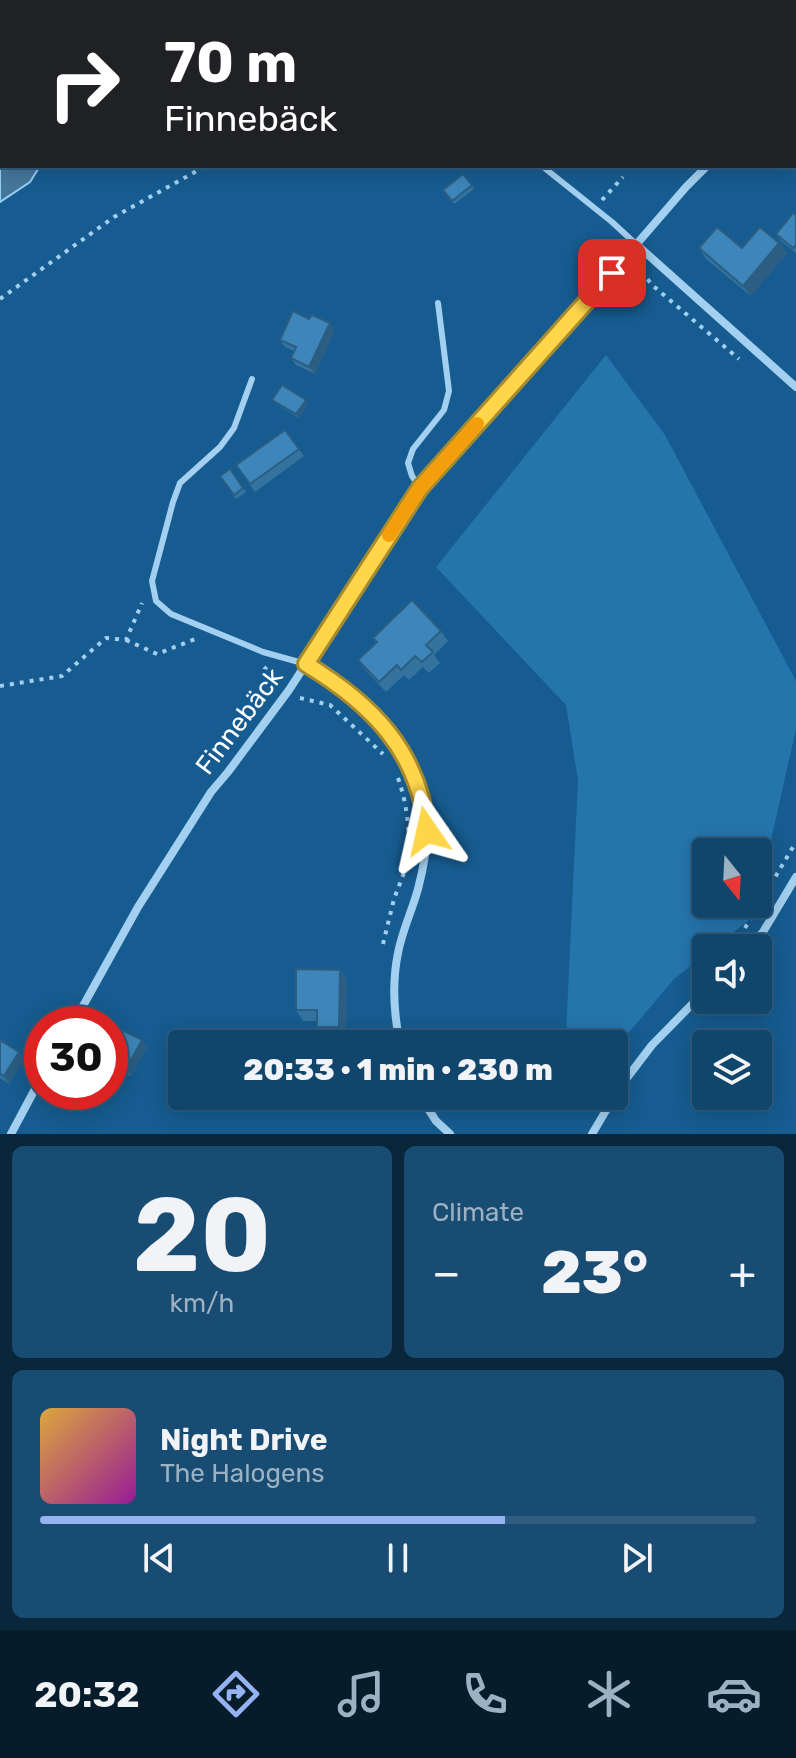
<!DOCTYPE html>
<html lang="en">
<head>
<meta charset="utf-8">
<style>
  body { margin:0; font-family:Rubik,sans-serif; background:#194c72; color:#f1f3f6; height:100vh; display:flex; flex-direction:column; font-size:30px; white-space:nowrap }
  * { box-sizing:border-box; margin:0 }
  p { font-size:26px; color:#9cb1c2 }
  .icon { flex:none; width:44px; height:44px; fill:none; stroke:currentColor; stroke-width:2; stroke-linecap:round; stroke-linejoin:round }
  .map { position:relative; height:1134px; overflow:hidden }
  .side { display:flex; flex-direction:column; gap:12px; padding:12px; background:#09263b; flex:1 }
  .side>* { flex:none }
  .banner { position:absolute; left:0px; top:0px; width:796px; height:168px; box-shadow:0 4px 20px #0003,0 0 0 2px #305d7f; background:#202124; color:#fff; overflow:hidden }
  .needle { width:52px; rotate:162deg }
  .fabs { position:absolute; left:692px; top:838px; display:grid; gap:16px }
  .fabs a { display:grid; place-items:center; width:80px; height:80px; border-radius:8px; background:#10456c; box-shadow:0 4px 20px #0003,0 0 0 2px #305d7f; font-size:40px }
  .speed { position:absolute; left:24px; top:1006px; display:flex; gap:16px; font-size:40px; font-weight:700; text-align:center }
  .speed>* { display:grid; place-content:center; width:104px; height:104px; border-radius:50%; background:#10456c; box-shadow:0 4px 20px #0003,0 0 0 2px #305d7f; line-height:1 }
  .speed .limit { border:12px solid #d22; background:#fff; color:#111 }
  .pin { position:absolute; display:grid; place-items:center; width:68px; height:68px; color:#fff; margin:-34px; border-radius:16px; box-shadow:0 4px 12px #0006 }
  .me { position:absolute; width:88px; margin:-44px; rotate:349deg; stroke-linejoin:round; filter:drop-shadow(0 0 6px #0008) }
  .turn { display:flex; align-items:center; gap:28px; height:168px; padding:0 32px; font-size:36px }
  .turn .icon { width:104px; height:104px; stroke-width:2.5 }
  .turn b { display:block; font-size:56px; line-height:68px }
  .big { font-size:60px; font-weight:800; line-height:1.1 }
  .side .tile { flex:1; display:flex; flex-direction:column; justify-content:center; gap:12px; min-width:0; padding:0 28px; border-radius:12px; background:#194c72 }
  .side .dial { align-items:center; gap:0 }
  .dial b { font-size:104px; line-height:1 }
  .song { display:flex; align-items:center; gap:24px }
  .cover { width:96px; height:96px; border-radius:12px; background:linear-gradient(135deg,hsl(40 70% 55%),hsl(300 70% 35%)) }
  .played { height:8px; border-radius:4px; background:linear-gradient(90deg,#95b2f1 65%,#305d7f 65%) }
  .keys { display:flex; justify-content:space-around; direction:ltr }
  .heat { display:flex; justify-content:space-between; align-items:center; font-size:44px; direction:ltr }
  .side .tiles { flex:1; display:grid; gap:12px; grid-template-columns:1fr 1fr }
  .tile:last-child { grid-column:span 2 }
  .trip { position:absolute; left:168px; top:1030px; width:460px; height:80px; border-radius:8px; background:#10456c; box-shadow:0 4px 20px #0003,0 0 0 2px #305d7f; font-weight:800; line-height:80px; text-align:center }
  .dock { display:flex; height:128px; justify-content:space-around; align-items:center; background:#061c2b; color:#9cb1c2 }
  .dock .icon { width:56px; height:56px }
  .dock .selected { color:#95b2f1 }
  .dock b { font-size:36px; color:#f1f3f6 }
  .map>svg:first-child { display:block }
  .green { fill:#2575ad }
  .water { fill:#45779c; stroke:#95cef3; stroke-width:2 }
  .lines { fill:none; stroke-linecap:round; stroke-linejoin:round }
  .path { stroke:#a3d0f0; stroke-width:4; stroke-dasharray:4 6; stroke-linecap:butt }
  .lane { stroke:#a3d0f0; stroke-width:6 }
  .street { stroke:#a3d0f0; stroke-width:8 }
  .wall { fill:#35739f }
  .shaded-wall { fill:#2b5e82 }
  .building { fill:#3e86b9; stroke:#2b5e82; stroke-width:2 }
  .route-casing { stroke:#a68a30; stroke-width:20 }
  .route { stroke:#ffd54a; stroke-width:14 }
  .slow { stroke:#f59e0b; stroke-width:14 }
  .labels { text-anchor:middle; stroke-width:8; stroke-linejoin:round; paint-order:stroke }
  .street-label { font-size:26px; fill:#fff; stroke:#165c90 }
</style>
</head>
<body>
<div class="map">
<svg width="796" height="1134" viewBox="0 0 796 1134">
  <rect width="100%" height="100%" fill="#165c90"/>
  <path class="green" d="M 606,355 L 665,435 L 796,681 L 796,729 L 758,897 L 758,852 L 706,852 L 706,904 L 756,904 L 753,917 L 713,948 L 706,948 L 706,954 L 674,979 L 614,1050 L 614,1044 L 580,1044 L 566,1034 L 578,780 L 566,705 L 436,567 Z"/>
  <path class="water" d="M 0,0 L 29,0 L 30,2 L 2,2 L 2,166 L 40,166 L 30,182 L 0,202 Z
    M 88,0 L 294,0 L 292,2 L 89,2 Z"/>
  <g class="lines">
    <path class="path" d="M 218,0 L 218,2
      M 602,200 L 623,177
      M 642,271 L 651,284 L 739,359
      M 0,299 L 114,217 L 204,167 L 245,166
      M 126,640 L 157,654 L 198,638
      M 264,667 L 277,680
      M 0,686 L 62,676 L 106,638 L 126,640 L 142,603
      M 300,698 L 330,705 L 383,754
      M 398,778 C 407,804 410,829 408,856
      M 745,928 L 796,842
      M 383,944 L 394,899 L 407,865"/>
    <path class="lane" d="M 542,166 L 612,222 L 637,245
      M 252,379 L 234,428 L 220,447 L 180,483 L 173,502 L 152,581 L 156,601 L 171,614 L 263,652 L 306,664
      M 420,488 L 412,476 L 408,463 L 413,449 L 444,410 L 449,391 L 438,303"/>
    <path class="street" d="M 794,80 L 796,78
      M 637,245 L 796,387
      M 306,664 C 366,700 425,754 427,829 C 427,849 423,870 418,889 C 412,911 402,931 398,953 C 392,982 394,1015 400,1044
      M 748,948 L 763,932 L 796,877
      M 73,1024 L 138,907 L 211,792 L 228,772 L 289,690 L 420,488 L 558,335 L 686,187 L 707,166
      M 420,1096 L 436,1121 L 450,1134
      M 11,1134 L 42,1076
      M 592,1134 L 620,1087 L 652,1045 L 706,990"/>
  </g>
  <path class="wall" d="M 472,185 L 474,189 L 454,204 L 443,190 Z
    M 796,215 L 796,253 L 781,241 L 776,234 Z
    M 779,243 L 787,253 L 751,296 L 706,259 L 699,248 L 742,248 Z
    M 335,330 L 315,374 L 296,365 L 291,358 L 294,351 L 285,347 L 280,340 Z
    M 272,400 L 308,403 L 299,418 L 275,403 Z
    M 285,430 L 304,456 L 255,492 L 236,465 Z
    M 230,469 L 246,492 L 236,499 L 220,476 Z
    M 441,631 L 448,641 L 434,655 L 440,663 L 429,673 L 423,667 L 409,680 L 404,675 L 386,692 L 366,671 L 358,660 L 376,642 L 373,638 Z
    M 340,970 L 347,980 L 346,1037 L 324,1037 L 317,1027 L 317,1021 L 303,1021 L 296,1010 Z
    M 0,1040 L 24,1059 L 9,1084 L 0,1078 Z
    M 142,1040 L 147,1047 L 131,1076 L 113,1066 L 110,1061 L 110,1055 Z"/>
  <path class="shaded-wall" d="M 779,243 L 787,253 L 751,296 L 743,286 Z
    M 330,323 L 335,330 L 315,374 L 309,367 Z
    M 306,400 L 308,403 L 299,418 L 296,414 Z
    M 340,970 L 347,980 L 346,1037 L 339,1027 Z
    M 142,1040 L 147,1047 L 131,1076 L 126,1069 Z
    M 19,1052 L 24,1059 L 9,1084 L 4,1076 Z"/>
  <path class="building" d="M 463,174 L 472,185 L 452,201 L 443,190 Z
    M 793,213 L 796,215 L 796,245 L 793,248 L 776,234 Z
    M 717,227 L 742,248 L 760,227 L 779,243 L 743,286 L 699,248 Z
    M 293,311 L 309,319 L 312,315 L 330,323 L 309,367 L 291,358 L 296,347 L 280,340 Z
    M 282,385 L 306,400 L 296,414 L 272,400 Z
    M 285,430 L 299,449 L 250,484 L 236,465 Z
    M 230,469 L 243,488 L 234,495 L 220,476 Z
    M 412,600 L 441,631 L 426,645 L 433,652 L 422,662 L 415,656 L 401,670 L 397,665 L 379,682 L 358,660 L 377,642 L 373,638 Z
    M 296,969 L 340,970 L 339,1027 L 317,1027 L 317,1010 L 296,1010 Z
    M 124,1031 L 142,1040 L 126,1069 L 110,1060 L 110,1055 Z
    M 0,1040 L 19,1052 L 4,1076 L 0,1074 Z"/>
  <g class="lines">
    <g class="route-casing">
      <path id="route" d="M 427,831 C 419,751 372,704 306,664 L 420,488 L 612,273"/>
    </g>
    <use href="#route" class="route"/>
    <path class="slow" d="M 389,535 L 420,488 L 477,424"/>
  </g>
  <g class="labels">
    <g class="street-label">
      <text transform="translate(239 721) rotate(-53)" y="9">Finnebäck</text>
    </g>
  </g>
</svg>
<div class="fabs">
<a><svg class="needle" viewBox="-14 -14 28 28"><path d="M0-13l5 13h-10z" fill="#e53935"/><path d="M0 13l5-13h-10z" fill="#9cb1c2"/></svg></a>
<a><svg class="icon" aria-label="sound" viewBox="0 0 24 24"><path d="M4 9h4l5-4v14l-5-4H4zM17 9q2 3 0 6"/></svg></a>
<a><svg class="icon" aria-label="layers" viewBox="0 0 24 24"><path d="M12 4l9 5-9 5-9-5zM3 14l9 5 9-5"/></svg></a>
</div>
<div class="speed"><div class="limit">30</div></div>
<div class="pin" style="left:612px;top:273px;background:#d93025"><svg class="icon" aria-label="arrive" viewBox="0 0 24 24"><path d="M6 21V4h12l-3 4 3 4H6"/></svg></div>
<svg class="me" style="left:427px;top:831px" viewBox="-20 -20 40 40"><path d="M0-17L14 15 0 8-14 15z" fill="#ffd54a" stroke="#fff" stroke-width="4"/></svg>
<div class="trip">20:33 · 1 min · 230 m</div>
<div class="banner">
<div class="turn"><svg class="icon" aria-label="right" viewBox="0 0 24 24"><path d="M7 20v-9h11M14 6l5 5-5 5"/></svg><div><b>70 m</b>Finnebäck</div></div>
</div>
</div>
<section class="side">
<div class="tiles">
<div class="tile dial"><b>20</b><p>km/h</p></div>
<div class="tile"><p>Climate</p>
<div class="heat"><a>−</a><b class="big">23°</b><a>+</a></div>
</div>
<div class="tile">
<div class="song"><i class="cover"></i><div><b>Night Drive</b><p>The Halogens</p></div></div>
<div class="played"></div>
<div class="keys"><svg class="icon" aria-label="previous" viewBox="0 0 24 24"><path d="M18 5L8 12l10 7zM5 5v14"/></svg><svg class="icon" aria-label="pause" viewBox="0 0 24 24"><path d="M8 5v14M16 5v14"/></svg><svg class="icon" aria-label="next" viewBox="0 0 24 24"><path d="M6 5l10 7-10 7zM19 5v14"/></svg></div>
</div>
</div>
</section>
<nav class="dock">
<b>20:32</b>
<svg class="icon selected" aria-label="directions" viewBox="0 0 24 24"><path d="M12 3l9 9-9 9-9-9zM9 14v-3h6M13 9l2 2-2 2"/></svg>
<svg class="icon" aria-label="music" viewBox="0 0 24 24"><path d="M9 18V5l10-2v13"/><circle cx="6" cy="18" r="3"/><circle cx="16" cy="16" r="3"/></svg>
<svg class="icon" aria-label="phone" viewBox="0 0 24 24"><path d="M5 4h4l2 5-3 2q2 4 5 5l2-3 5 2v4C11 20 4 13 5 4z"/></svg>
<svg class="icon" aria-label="climate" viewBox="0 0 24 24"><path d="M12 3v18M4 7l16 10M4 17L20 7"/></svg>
<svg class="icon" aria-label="car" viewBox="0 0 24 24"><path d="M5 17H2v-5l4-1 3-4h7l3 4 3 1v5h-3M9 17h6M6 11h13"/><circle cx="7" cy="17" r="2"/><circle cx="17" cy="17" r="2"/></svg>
</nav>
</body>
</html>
